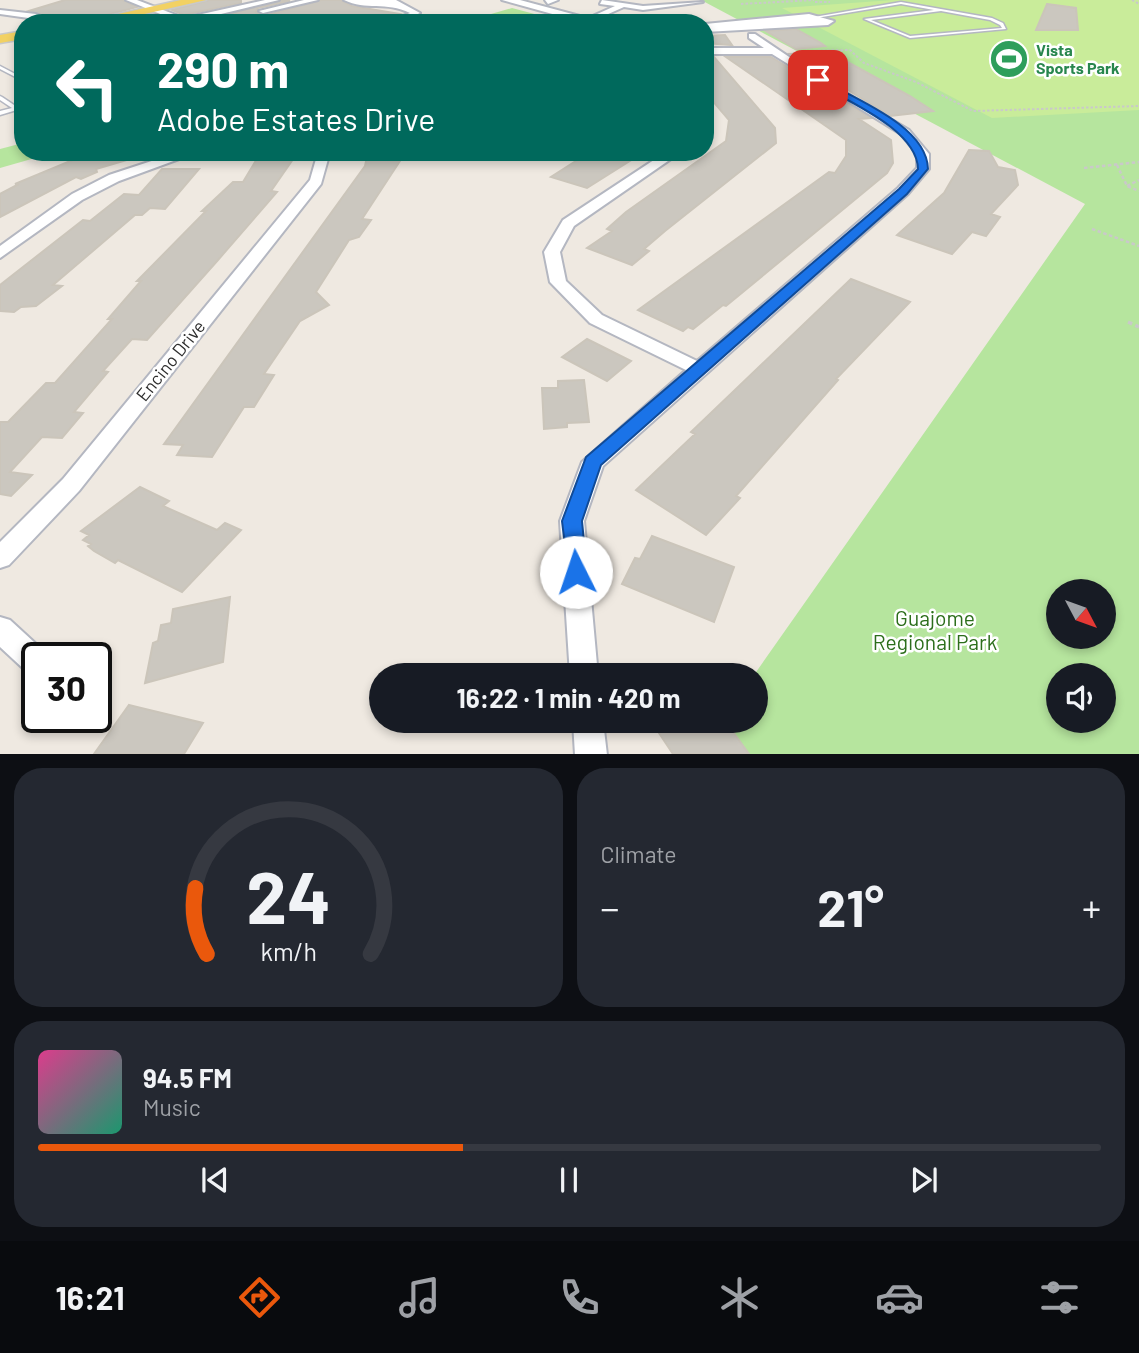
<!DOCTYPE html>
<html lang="en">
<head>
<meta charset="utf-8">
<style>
  body { margin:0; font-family:Barlow,sans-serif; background:#242831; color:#f1f3f6; height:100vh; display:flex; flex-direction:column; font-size:26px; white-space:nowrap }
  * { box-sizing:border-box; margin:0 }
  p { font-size:23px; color:#9ea1a6 }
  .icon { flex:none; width:38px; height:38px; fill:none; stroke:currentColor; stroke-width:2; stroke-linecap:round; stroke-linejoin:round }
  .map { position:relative; height:754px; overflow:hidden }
  .side { display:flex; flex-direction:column; gap:14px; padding:14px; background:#0d0f14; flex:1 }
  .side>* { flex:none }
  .hud { position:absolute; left:14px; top:14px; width:700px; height:147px; border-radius:28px; box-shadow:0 4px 10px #0003; background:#00695c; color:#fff; overflow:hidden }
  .needle { width:46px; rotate:131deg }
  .tools { position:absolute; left:1046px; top:579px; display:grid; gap:14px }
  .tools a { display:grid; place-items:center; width:70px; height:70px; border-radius:50%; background:#171b24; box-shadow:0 4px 10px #0003; font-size:35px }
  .speed { position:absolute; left:21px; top:642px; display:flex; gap:14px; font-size:35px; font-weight:700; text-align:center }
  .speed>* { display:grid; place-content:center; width:91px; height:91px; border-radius:50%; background:#171b24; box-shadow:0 4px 10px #0003; line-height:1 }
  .speed .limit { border:4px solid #111; border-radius:10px; background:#fff; color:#111 }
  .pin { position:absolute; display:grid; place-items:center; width:60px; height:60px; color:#fff; margin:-30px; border-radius:14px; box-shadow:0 4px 10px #0006 }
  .me { position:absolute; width:77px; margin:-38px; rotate:356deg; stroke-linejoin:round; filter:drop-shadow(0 0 5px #0008) }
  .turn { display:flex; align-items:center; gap:24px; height:147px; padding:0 28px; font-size:32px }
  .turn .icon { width:91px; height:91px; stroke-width:2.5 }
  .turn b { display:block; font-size:49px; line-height:60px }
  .big { font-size:52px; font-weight:700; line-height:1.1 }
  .side .tile { flex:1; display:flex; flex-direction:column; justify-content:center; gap:10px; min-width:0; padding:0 24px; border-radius:28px; background:#242831 }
  .side .dial { align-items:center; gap:0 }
  .dial svg { height:182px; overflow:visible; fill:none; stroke:#363941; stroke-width:7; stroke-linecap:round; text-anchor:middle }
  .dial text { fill:#f1f3f6; stroke:none }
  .song { display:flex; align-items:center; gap:21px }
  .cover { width:84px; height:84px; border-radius:10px; background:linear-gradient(135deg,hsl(330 70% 55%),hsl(160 70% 35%)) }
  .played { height:7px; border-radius:4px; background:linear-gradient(90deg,#ea580c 40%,#363941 40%) }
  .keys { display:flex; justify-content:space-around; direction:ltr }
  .heat { display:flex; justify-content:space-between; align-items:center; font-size:38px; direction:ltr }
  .side .tiles { flex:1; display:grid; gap:14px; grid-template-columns:1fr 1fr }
  .tile:last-child { grid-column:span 2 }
  .trip { position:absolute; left:369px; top:663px; width:399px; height:70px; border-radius:35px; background:#171b24; box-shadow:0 4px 10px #0003; font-weight:700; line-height:70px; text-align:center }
  .tabs { display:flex; height:112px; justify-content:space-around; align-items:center; background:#090b0e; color:#9ea1a6 }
  .tabs .icon { width:49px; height:49px }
  .tabs .current { color:#ea580c }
  .tabs b { font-size:32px; color:#f1f3f6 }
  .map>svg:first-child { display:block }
  .green { fill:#b6e59e; fill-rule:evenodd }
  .pitch { fill:#c9ec9a }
  .building { fill:#cbc7bf; stroke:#cbc5ba; stroke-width:2 }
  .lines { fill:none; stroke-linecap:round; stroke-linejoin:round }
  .lane-casing { stroke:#b4b7c1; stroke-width:3 }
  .street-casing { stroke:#b4b7c1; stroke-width:4 }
  .secondary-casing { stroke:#b4b7c1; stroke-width:4 }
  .primary-casing { stroke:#c9c9c9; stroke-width:3 }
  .path-far2 { stroke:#c9c9c9; stroke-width:2; stroke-dasharray:2.5 2; stroke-linecap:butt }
  .path-far1 { stroke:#c9c9c9; stroke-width:2.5; stroke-dasharray:3.5 2.5; stroke-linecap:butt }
  .path { stroke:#c9c9c9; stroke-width:3.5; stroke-dasharray:4.5 3.5; stroke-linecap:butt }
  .lane { fill:#fff; fill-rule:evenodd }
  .street { fill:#fff; fill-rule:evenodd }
  .secondary { fill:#fff; fill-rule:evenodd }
  .primary { fill:#f2d163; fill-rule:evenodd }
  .route { fill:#1a73e8; stroke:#114b97; stroke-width:2 }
  .labels { text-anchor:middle; stroke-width:5; stroke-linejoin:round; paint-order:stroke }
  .far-leisure-label { font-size:16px; font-weight:bold; fill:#27864d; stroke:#fff; text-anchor:start }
  .street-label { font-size:18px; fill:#2e2e2e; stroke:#fff }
  .near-park-label { font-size:21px; fill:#2c6e1b; stroke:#fff }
</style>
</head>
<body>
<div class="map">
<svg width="1139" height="755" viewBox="0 0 1139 755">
  <rect width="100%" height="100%" fill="#efe9e1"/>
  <path class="green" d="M 701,0 L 1139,0 L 1139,754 L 698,755 L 722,721 L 756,721 L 754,675 L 1085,204 ZM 1059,592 L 1104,592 L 1104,637 L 1059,637 ZM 1059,676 L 1104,676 L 1104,721 L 1059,721 Z
    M 512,8 L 542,16 L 525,23 L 460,23 Z
    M 23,143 L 23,152 L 56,152 L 0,168 L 0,149 Z"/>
  <path class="pitch" d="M 893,0 L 1139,0 L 1139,110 L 992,118 L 782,8 Z"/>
  <path class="building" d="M 65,0 L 123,0 L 137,7 L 76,23 L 59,23 L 29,11 Z
    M 209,0 L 241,0 L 241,3 L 184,15 L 172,10 Z
    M 282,0 L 290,1 L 258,8 L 256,12 L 264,16 L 321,0 L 341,0 L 352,6 L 400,14 L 384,23 L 203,21 Z
    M 1047,4 L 1076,8 L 1078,30 L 1036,30 Z
    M 154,14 L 168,20 L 118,23 Z
    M 796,29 L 821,43 L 825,46 L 796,49 L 766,31 Z
    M 725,35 L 732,45 L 705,43 L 705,36 Z
    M 831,53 L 910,96 L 933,111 L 890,116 L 790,54 Z
    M 705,57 L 714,57 L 775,128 L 776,143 L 665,231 L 644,249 L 649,251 L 632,265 L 587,248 L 612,231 L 607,229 L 626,212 L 726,141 L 729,120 L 705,92 Z
    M 726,57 L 771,57 L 871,118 L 859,119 L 891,140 L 893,163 L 887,173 L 726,306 L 723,305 L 693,329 L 688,327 L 683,331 L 638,310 L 829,172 L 835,173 L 846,156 L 846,140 Z
    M 969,150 L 989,151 L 998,167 L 1015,170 L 1018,185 L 991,214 L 1000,217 L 986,236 L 972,232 L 952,254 L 897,235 L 944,193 Z
    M 92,152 L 137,152 L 137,157 L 96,169 L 97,172 L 81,179 L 76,177 L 0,217 L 0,194 L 19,184 L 15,184 Z
    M 261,152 L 298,152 L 271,191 L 277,192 L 218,260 L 147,340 L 132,339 L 103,371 L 108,372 L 74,412 L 83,413 L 62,438 L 42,437 L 10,472 L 32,475 L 11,496 L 0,494 L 0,422 L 8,422 L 46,383 L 55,383 L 112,319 L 108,319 L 141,281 L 137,281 L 206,211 L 202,211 L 233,182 L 243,182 Z
    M 368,152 L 386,152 L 385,160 L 400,161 L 362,219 L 371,220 L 359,237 L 349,240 L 316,292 L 329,305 L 300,321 L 264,374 L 274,375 L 254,407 L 244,407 L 212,457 L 177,455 L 183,445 L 164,444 L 365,166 Z
    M 590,152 L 644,152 L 587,188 L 551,177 Z
    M 162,169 L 199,169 L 165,209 L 150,208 L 142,215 L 135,215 L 53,285 L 62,286 L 36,306 L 21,307 L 14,312 L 0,311 L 0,285 L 83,220 L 90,221 L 124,194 L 139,195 Z
    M 851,279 L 910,302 L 836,379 L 838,380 L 736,496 L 740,498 L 706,535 L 636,490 L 695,434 L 691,432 Z
    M 587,339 L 631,361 L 607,381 L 562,357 Z
    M 584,380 L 589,422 L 567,423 L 567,427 L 544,429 L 542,388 L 558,388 L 558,381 Z
    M 140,487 L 169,501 L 163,506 L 217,530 L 225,523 L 241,530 L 182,592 L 118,560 L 115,563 L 94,551 L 88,546 L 91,544 L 83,540 L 89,535 L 81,531 Z
    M 652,536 L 734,567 L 714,622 L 622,584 L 635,558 L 640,559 Z
    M 230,597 L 223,662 L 145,683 L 153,643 L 158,641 L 161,625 L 171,623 L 173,609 Z
    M 129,705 L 137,707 L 203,723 L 184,754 L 94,754 Z
    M 651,721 L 725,721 L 749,754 L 673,754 Z"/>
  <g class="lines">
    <g class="lane-casing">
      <path id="lane" d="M 901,2 L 992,18 L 1003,23 L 1006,29 L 910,38 L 864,19 L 934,10 L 901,4 L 816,18 L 814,17 ZM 941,11 L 990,20 L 1000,25 L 1002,28 L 910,36 L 871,20 Z
        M 0,66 L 23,78 L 23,81 L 0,69 Z
        M 0,96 L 2,97 L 20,109 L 0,115 L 0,111 L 12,108 L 0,100 Z"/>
    </g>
    <g class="street-casing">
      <path id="street" d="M 126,0 L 137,0 L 184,18 L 265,0 L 279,0 L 184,23 L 168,23 L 175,20 Z
        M 304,0 L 318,0 L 263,13 L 259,11 Z
        M 344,0 L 396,0 L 420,13 L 398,23 L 386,23 L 410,13 C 386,1 366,11 344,0 Z
        M 545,0 L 558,0 L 548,4 Z
        M 602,0 L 643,6 L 703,2 L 643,10 L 624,7 L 588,23 L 577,23 L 615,6 L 600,4 Z
        M 0,10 L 36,14 L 57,22 L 0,14 Z
        M 749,34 L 755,34 L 822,79 L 909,130 L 929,154 L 929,169 L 908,194 L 603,466 L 584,521 L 598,676 L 570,676 L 560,521 L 582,462 L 686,370 L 590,323 L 550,282 L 544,252 L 563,220 L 666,152 L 681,152 L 574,226 L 560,252 L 566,281 L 602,315 L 697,361 L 898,188 L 917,168 L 917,154 L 901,134 L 772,54 L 705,54 L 705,48 L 764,48 L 749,38 Z
        M 705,116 L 711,121 L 705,124 Z
        M 179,152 L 198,152 L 119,181 L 82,200 L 0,258 L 0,246 L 72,194 L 109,175 Z
        M 318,152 L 330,152 L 321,184 L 79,491 L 9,565 L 0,568 L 0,542 L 63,479 L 310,180 Z
        M 0,617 L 10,620 L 47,654 L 49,658 L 37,658 L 37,676 L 27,672 L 0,647 Z
        M 573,721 L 603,721 L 607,755 L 575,755 Z"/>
    </g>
    <g class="secondary-casing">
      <path id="secondary" d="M 502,0 L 520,0 L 606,23 L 585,23 Z
        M 809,14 L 834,21 L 828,25 L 705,32 L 705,24 Z"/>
    </g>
    <g class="primary-casing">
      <path id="primary" d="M 181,0 L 206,0 L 105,23 L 78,23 Z
        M 23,31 L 23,39 L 0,43 L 0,35 Z"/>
    </g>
    <path class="path-far2" d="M 1132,0 L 1139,4
      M 815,2 L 830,2
      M 741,4 L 814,0
      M 800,51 L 850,50 L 864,63 L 916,82 L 973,111 L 1139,106"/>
    <path class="path-far1" d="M 1117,165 L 1127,186 L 1139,191
      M 1084,168 L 1139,162
      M 1127,186 L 1139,180
      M 1092,229 L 1139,246"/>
    <path class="path" d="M 1128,322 L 1139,327"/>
    <use href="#lane" class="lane"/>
    <use href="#street" class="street"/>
    <use href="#secondary" class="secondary"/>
    <use href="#primary" class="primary"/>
  </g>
  <path class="route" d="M 815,79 L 820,79 C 855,99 927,126 928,169 L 907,194 L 601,465 L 582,521 L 587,572 L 584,579 L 576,581 L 569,579 L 562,521 L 586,457 L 899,189 L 918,169 C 917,129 846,101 815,82 Z"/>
  <defs>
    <g id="stadium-disc" transform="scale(2.0125)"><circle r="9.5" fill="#2e9e5b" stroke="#fff"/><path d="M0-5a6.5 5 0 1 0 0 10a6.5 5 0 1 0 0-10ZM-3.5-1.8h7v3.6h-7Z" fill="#fff"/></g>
  </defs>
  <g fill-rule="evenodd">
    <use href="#stadium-disc" x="1009" y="59"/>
  </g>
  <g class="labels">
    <g class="far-leisure-label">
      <text x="1036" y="56">Vista<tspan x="1036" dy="18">Sports Park</tspan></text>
    </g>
    <g class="street-label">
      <text transform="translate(171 361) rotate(-51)" y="6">Encino Drive</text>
    </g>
    <g class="near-park-label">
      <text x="935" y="626">Guajome<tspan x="935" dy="24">Regional Park</tspan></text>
    </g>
  </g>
</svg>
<div class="tools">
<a><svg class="needle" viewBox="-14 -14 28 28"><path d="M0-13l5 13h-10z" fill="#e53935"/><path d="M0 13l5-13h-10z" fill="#9ea1a6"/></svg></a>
<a><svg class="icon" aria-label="sound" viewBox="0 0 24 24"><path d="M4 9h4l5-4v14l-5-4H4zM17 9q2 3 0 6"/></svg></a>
</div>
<div class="speed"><div class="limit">30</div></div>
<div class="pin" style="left:818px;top:80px;background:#d93025"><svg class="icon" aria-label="arrive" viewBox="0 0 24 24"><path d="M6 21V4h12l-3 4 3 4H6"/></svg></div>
<svg class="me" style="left:576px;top:572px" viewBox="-20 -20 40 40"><circle r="19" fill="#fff"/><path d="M0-13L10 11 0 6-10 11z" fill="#1a73e8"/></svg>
<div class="trip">16:22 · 1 min · 420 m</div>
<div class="hud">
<div class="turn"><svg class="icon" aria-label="left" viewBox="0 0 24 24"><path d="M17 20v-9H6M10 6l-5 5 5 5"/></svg><div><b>290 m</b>Adobe Estates Drive</div></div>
</div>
</div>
<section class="side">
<div class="tiles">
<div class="tile dial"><svg viewBox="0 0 100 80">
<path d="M14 69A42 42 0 1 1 86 69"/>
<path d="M14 69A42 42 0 0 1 9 40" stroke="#ea580c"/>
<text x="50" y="56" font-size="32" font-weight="700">24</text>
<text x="50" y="72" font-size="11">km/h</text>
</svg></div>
<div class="tile"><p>Climate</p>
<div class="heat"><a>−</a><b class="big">21°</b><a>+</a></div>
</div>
<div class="tile">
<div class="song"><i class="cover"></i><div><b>94.5 FM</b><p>Music</p></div></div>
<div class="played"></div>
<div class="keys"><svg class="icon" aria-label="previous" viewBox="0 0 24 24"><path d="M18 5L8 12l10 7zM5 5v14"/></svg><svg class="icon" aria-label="pause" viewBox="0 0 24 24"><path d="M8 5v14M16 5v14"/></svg><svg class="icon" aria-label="next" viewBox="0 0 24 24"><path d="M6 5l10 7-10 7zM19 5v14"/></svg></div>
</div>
</div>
</section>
<nav class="tabs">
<b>16:21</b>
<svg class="icon current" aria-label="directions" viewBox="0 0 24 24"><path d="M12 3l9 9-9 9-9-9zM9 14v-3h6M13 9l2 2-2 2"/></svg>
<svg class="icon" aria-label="music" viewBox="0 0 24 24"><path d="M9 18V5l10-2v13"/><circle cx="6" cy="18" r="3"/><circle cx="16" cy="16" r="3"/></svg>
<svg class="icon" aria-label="phone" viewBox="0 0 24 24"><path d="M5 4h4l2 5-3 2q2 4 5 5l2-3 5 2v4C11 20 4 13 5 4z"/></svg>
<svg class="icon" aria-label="climate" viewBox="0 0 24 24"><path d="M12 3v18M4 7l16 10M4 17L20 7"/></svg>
<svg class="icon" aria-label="car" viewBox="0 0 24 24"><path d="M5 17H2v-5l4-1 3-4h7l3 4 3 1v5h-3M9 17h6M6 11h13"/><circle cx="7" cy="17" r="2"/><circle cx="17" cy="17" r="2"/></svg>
<svg class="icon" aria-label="filters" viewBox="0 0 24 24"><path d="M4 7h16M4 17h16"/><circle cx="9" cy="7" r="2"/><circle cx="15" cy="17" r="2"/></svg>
</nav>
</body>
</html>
